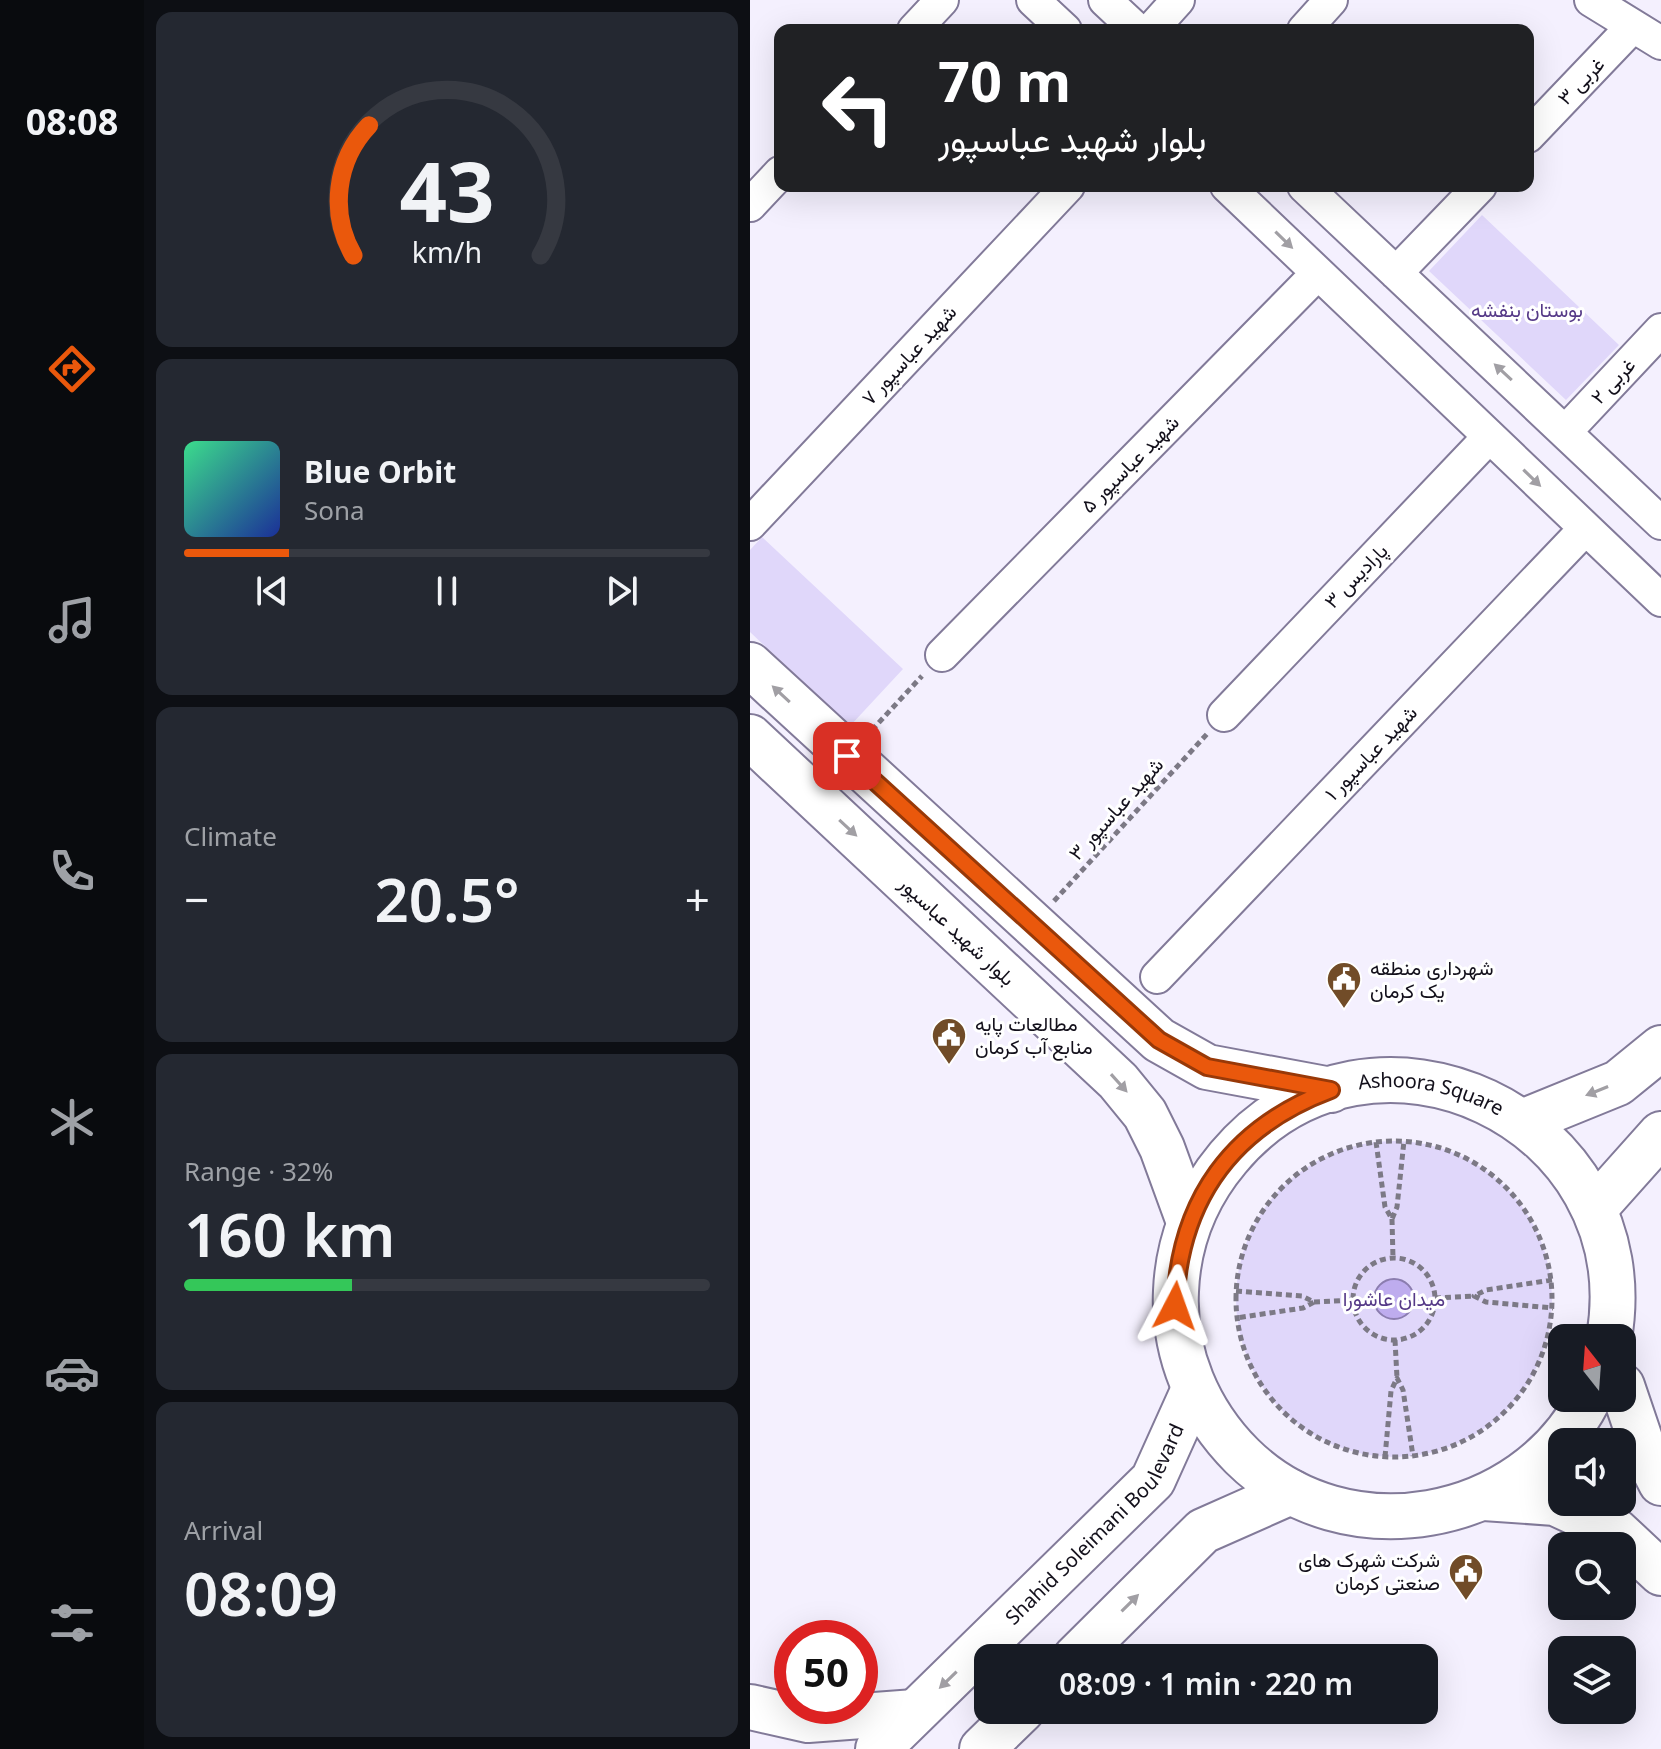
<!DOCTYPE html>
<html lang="en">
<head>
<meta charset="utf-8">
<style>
  body { margin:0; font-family:"Noto Sans",Vazirmatn,sans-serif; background:#242831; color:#f1f3f6; height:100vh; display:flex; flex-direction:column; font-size:30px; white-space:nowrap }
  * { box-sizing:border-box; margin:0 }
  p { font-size:26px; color:#9ea1a6 }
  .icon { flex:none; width:44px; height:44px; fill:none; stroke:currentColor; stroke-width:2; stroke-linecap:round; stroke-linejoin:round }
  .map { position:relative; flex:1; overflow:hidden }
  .sheet { display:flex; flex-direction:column; gap:12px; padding:12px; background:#0d0f14; width:606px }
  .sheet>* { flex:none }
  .guide { position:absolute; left:24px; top:24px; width:760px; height:168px; border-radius:16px; box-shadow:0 8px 32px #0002; background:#202124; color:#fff; overflow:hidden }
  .needle { width:52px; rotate:343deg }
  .tools { position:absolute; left:798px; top:1324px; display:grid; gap:16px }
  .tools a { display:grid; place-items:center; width:88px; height:88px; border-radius:16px; background:#171b24; box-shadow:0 8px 32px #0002; font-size:40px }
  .speed { position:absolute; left:24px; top:1620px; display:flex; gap:16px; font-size:40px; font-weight:700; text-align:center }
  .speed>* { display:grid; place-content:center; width:104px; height:104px; border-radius:50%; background:#171b24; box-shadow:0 8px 32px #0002; line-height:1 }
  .speed .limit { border:12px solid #d22; background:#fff; color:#111 }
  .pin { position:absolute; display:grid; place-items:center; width:68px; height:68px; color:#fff; margin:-34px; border-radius:16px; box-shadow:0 4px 12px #0006 }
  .me { position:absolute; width:88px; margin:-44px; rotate:4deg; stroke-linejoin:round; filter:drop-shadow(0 0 6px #0008) }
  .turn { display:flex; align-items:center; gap:28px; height:168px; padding:0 32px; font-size:36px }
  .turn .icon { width:104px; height:104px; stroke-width:2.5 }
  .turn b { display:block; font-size:56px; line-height:68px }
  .big { font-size:60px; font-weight:600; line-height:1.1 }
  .sheet .widget { flex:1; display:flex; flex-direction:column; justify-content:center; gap:12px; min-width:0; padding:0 28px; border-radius:16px; background:#242831 }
  .sheet .dial { align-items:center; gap:0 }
  .dial svg { height:208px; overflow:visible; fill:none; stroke:#363941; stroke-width:7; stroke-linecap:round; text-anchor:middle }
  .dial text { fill:#f1f3f6; stroke:none }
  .song { display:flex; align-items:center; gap:24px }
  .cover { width:96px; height:96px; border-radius:12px; background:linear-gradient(135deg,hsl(150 70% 55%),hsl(230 70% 35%)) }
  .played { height:8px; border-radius:4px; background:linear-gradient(90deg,#ea580c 20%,#363941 20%) }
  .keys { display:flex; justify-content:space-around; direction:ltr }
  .heat { display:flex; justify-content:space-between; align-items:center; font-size:44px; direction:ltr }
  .charge { height:12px; border-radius:6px; background:linear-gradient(90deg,#34c759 32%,#363941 0) }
  .trip { position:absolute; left:224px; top:1644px; width:464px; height:80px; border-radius:16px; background:#171b24; box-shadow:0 8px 32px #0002; font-weight:600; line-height:80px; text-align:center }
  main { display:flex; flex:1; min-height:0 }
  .tabs { display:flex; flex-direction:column; width:144px; justify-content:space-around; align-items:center; background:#090b0e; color:#9ea1a6 }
  .tabs .icon { width:56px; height:56px }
  .tabs .selected { color:#ea580c }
  .tabs b { font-size:36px; color:#f1f3f6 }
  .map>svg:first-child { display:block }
  .green { fill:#e0d7fa }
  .water { fill:#beacee; stroke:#8b7daf; stroke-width:2 }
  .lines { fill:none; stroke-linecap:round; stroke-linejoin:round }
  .street-casing { stroke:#827a99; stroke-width:36 }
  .secondary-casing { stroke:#827a99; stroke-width:48 }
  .path { stroke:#7c7985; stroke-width:5; stroke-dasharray:6 4; stroke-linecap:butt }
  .street { stroke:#fff; stroke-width:32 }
  .secondary { stroke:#fff; stroke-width:44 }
  .oneway { fill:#a19fa4 }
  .route-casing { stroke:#983908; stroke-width:20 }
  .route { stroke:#ea580c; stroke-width:14 }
  .labels { text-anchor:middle; stroke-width:6; stroke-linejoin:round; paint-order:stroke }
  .street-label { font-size:20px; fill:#13101b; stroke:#fff }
  .park-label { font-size:20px; fill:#553987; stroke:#fff }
  .poi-label { font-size:20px; fill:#13101b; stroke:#fff; text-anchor:start }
</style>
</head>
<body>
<main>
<nav class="tabs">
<b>08:08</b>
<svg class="icon selected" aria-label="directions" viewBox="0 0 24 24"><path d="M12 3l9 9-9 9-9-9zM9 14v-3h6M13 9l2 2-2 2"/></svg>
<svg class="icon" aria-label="music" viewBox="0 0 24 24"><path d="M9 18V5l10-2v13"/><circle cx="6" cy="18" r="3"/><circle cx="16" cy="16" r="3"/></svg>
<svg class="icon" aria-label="phone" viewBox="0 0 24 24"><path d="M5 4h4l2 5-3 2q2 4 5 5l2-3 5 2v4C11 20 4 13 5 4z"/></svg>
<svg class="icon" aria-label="climate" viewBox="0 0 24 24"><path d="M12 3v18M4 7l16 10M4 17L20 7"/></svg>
<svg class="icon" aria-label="car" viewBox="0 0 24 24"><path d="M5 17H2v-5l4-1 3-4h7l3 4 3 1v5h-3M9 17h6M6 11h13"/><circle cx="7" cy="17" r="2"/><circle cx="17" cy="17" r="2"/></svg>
<svg class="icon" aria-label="filters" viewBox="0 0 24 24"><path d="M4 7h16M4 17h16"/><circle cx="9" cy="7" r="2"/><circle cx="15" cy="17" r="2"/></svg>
</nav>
<section class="sheet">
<div class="widget dial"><svg viewBox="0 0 100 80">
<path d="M14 69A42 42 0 1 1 86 69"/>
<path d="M14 69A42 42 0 0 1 20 19" stroke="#ea580c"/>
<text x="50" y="56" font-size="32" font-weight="700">43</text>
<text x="50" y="72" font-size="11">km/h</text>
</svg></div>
<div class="widget">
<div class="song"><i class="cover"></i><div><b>Blue Orbit</b><p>Sona</p></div></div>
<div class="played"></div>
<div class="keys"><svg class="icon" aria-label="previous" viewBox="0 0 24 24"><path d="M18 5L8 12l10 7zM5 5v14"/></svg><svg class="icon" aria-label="pause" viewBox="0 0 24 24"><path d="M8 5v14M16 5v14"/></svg><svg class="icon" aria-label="next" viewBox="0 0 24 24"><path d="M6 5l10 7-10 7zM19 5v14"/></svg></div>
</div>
<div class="widget"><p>Climate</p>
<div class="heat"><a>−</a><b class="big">20.5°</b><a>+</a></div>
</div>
<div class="widget"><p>Range · 32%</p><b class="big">160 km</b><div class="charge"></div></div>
<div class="widget"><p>Arrival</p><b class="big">08:09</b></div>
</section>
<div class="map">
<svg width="911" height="1749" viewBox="0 0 911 1749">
  <rect width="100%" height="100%" fill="#f4f0fe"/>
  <path class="green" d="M 732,215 L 869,345 L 816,400 L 679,271 Z
    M 12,537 L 153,669 L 100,726 L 0,632 L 0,550 Z
    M486 1299a158 158 0 1 1 316 0a158 158 0 1 1-316 0Z"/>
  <path class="water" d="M624 1299a20 20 0 1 1 40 0a20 20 0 1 1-40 0Z"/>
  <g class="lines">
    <g class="street-casing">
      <path id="street" d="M 283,0 L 315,30
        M 355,0 L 387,30
        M 841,0 L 911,43
        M 164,30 L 192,0
        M 401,30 L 428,0
        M 554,30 L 581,0
        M 778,136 L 883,26
        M 477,186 L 911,600
        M 554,186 L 911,523
        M 0,205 L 30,173
        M 646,273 L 730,186
        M 816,431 L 911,330
        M 0,524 L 318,186
        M 192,655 L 568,273
        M 474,715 L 739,437
        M 407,977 L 835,529"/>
    </g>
    <g class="secondary-casing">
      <g id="secondary">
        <path d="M 0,665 L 409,1040 L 457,1067 L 581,1090"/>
        <path d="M 0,737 L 368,1081 L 395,1114 L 412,1148 L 439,1222"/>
        <path d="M 772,1122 L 868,1083 L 911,1048"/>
        <path d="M 844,1209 L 911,1134"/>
        <path d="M 872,1386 L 893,1448 L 911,1483"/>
        <path id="s1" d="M 839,1398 C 774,1525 595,1558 492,1456 C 448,1412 423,1353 426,1291 C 428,1242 446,1196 478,1158 C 620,988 897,1118 859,1338"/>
        <path d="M 734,1498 L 805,1503 L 866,1531 L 911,1573"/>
        <path d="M 325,1658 L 453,1531 L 541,1492"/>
        <path d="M 0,1707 L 58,1720 L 165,1712"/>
        <path id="s2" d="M 128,1749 L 403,1480 L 444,1389"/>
        <path d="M 232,1749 L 272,1710"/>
      </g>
    </g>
    <path class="path" d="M 122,730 L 172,676
      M 304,901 L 457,734
      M486 1299a158 158 0 1 1 316 0a158 158 0 1 1-316 0Z
      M 626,1142 L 635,1207 L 642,1219 L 647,1207 L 654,1141
      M 642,1219 L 643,1258
      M603 1299a41 41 0 1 1 82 0a41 41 0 1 1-82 0Z
      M 802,1280 L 736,1290 L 724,1296 L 736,1302 L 803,1308
      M 486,1291 L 552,1296 L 564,1302 L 553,1308 L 486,1318
      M 685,1298 L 724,1296
      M 564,1302 L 603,1300
      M 645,1340 L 647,1378
      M 635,1457 L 641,1391 L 647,1378 L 653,1390 L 663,1456"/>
    <use href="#street" class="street"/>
    <use href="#secondary" class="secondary"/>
  </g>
  <defs><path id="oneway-solid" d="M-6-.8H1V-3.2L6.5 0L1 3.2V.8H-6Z" transform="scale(2)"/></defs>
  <g class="oneway">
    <use href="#oneway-solid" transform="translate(534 240) rotate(44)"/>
    <use href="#oneway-solid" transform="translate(753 372) rotate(-137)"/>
    <use href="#oneway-solid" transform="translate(782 478) rotate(44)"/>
    <use href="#oneway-solid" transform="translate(31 694) rotate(-137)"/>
    <use href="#oneway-solid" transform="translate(98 828) rotate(43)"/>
    <use href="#oneway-solid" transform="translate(369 1083) rotate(48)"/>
    <use href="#oneway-solid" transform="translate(847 1091) rotate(158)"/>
    <use href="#oneway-solid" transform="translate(380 1603) rotate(-45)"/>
    <use href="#oneway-solid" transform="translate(198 1680) rotate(136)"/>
  </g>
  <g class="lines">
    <g class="route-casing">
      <path id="route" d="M 97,756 L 409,1040 L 457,1067 L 581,1090 C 482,1127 429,1200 425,1306"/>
    </g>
    <use href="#route" class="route"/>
  </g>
  <defs>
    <g id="civic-pin" transform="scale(1.8)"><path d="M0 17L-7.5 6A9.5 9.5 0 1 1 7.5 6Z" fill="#714c28" stroke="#fff"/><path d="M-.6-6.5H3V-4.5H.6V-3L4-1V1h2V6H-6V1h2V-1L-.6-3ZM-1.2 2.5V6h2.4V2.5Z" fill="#fff"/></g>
  </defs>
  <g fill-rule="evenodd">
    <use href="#civic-pin" x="594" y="979"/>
    <use href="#civic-pin" x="199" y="1035"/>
    <use href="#civic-pin" x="716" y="1571"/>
  </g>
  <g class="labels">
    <g class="street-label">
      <text transform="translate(831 81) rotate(-46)" y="7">۳ غربی</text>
      <text transform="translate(159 355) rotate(-47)" y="7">شهید عباسپور ۷</text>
      <text transform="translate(863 381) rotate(-47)" y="7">۲ غربی</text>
      <text transform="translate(380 464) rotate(-45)" y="7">شهید عباسپور ۵</text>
      <text transform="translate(606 576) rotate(-46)" y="7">پارادیس ۳</text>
      <text transform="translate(621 753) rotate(-46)" y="7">شهید عباسپور ۱</text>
      <text transform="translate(366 809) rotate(-48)" y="7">شهید عباسپور ۳</text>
      <text transform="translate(207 931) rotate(43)" y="7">بلوار شهید عباسپور</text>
      <text dy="7" stroke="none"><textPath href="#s1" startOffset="964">Ashoora Square</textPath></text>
      <text dy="7" stroke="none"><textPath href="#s2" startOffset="314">Shahid Soleimani Boulevard</textPath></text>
    </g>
    <g class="park-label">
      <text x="777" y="317">بوستان بنفشه</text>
      <text x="644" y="1306">میدان عاشورا</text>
    </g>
    <g class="poi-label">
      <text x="620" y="975">شهرداری منطقه<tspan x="620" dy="23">یک کرمان</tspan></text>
      <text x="225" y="1031">مطالعات پایه<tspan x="225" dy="23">منابع آب کرمان</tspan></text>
      <text x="690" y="1567" text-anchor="end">شرکت شهرک های<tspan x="690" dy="23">صنعتی کرمان</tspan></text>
    </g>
  </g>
</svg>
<div class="tools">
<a><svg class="needle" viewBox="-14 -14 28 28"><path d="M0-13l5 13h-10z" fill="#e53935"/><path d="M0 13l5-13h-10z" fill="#9ea1a6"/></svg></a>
<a><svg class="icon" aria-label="sound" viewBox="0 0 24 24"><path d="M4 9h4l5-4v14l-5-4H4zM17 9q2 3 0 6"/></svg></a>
<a><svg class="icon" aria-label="search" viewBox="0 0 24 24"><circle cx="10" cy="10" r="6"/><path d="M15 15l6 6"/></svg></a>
<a><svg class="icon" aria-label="layers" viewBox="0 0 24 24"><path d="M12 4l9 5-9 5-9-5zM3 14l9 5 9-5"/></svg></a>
</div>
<div class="speed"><div class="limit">50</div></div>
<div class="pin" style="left:97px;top:756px;background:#d93025"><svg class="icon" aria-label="arrive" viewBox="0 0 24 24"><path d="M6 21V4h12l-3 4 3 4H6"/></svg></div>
<svg class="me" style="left:425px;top:1306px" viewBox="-20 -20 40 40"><path d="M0-17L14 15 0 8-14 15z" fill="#ea580c" stroke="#fff" stroke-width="4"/></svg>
<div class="trip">08:09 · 1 min · 220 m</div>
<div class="guide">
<div class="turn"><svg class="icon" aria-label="left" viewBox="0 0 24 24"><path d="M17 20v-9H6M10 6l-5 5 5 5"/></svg><div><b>70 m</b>بلوار شهید عباسپور</div></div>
</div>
</div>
</main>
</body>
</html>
